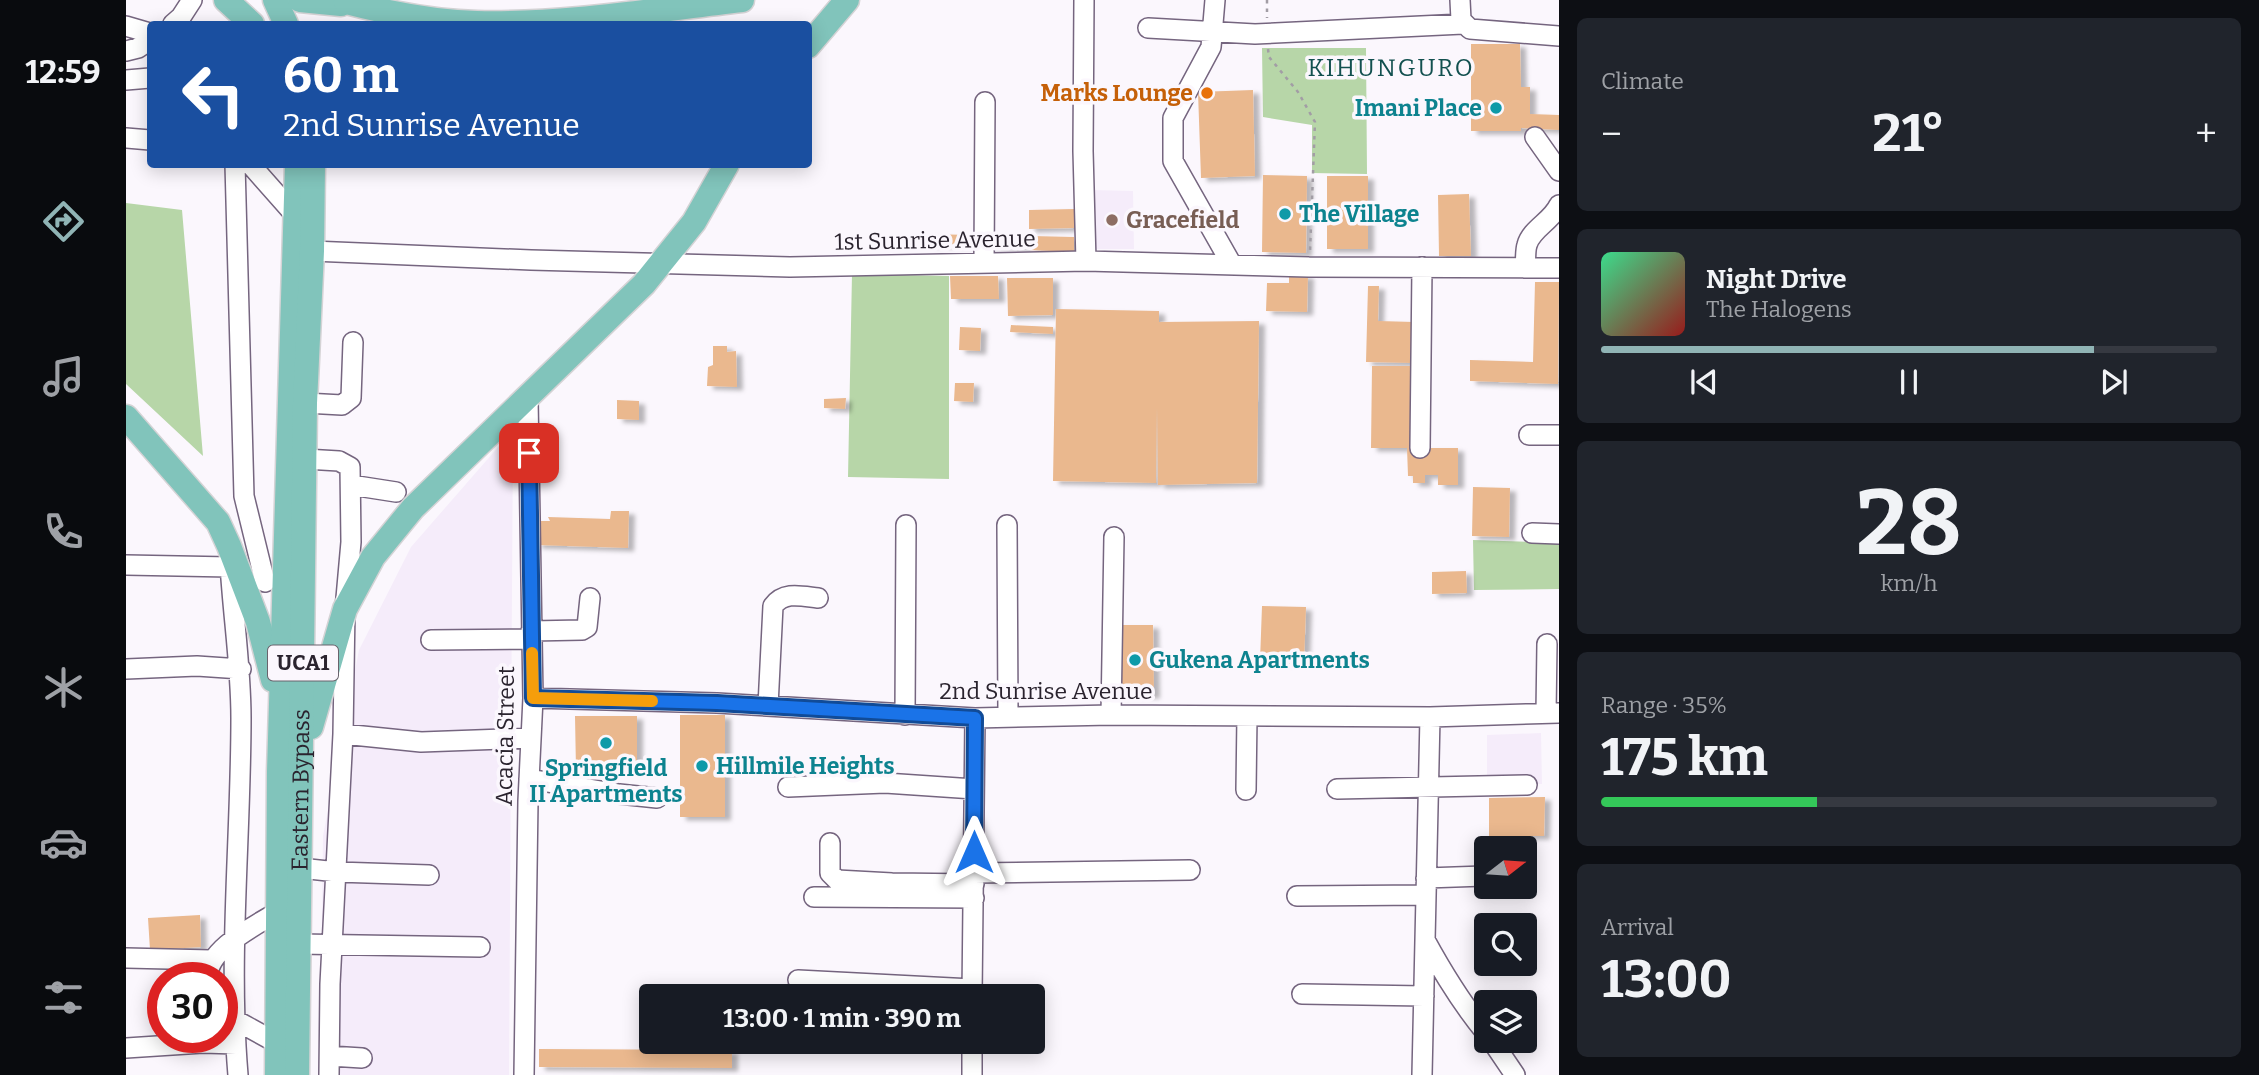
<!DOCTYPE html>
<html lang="en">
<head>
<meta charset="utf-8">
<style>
  body { margin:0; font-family:Bitter,serif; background:#20242c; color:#f1f3f6; height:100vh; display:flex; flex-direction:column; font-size:26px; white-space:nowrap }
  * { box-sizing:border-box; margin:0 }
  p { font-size:23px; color:#9ea1a6 }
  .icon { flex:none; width:38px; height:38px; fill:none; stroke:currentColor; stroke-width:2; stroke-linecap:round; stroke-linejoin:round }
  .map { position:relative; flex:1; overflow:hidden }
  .side { display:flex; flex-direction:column; gap:18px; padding:18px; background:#0d0f14; width:700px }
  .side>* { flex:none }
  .top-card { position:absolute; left:21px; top:21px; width:665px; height:147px; border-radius:7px; box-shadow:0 4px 18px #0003; background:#1a4fa0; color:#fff; overflow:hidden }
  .needle { width:46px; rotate:73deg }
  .fabs { position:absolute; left:1348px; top:836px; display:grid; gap:14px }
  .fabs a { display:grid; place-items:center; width:63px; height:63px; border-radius:7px; background:#171b24; box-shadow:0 4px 18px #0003; font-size:35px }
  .speed { position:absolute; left:21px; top:962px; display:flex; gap:14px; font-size:35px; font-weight:700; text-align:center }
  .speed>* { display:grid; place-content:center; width:91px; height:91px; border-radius:50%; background:#171b24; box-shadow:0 4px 18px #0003; line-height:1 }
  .speed .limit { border:10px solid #d22; background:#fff; color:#111 }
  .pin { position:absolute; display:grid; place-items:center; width:60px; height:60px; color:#fff; margin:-30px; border-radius:14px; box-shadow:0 4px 10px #0006 }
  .me { position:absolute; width:77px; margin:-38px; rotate:0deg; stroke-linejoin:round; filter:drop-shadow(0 0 5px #0008) }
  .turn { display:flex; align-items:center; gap:24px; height:147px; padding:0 21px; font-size:32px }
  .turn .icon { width:91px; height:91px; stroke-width:2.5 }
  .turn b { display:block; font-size:49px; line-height:60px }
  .big { font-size:52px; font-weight:700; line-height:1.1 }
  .side .widget { flex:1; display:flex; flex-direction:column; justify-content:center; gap:10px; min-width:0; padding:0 24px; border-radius:10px; background:#20242c }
  .side .dial { align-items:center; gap:0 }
  .dial b { font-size:91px; line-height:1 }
  .song { display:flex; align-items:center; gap:21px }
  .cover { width:84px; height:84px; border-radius:10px; background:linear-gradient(135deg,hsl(150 70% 55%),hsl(0 70% 35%)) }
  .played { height:7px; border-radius:4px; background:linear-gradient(90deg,#90b4b5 80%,#363941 80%) }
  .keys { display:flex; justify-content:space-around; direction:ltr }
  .heat { display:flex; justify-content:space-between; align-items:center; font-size:38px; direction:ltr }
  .charge { height:10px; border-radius:5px; background:linear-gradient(90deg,#34c759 35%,#363941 0) }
  .trip { position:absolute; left:513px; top:984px; width:406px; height:70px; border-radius:7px; background:#171b24; box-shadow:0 4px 18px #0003; font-weight:700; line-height:70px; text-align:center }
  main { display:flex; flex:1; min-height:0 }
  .tab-bar { display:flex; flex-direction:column; width:126px; justify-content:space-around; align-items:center; background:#090b0e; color:#9ea1a6 }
  .tab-bar .icon { width:49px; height:49px }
  .tab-bar .selected { color:#90b4b5 }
  .tab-bar b { font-size:32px; color:#f1f3f6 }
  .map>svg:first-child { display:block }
  .built { fill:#f5ecfa }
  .green { fill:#b7d6a8 }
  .building { fill:#eab88e; filter:url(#shadow) }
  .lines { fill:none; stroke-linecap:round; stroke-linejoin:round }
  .minor-casing { stroke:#75657f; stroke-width:22 }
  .major-casing { stroke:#d4d3d5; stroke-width:27 }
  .path { stroke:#a29da5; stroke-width:2.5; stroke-dasharray:3.5 5; stroke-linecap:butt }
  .minor { stroke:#fff; stroke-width:19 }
  .major { stroke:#81c4bb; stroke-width:24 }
  .route-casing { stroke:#114b97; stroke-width:18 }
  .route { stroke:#1a73e8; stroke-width:12 }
  .slow { stroke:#f59e0b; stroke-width:12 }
  .food-dot { fill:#e8710a; stroke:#fbf7fd; stroke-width:2.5 }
  .culture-dot { fill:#0f9aa8; stroke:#fbf7fd; stroke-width:2.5 }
  .education-dot { fill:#8d6e63; stroke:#fbf7fd; stroke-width:2.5 }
  .labels { text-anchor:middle; stroke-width:7; stroke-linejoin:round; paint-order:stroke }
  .shield { fill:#fbf7fd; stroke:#69636c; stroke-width:2 }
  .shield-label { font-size:21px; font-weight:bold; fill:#2a232e }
  .food-label { font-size:23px; font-weight:bold; fill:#c56008; stroke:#fbf7fd; text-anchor:end }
  .culture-label { font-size:23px; font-weight:bold; fill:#0d838f; stroke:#fbf7fd; text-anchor:start }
  .education-label { font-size:23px; font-weight:bold; fill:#785e54; stroke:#fbf7fd; text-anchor:start }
  .street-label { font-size:23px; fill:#2a232e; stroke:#fbf7fd }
  .neighbourhood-label { font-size:24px; letter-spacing:2px; fill:#12504f; stroke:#fbf7fd }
</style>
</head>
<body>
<main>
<nav class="tab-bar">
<b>12:59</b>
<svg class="icon selected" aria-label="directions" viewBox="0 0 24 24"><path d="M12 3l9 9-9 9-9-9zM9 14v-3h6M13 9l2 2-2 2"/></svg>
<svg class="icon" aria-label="music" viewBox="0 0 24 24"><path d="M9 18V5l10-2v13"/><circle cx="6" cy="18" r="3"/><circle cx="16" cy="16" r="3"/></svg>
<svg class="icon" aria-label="phone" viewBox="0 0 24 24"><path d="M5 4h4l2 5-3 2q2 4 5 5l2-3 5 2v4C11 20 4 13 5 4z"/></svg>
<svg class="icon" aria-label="climate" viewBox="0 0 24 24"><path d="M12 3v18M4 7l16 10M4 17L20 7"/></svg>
<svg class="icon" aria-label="car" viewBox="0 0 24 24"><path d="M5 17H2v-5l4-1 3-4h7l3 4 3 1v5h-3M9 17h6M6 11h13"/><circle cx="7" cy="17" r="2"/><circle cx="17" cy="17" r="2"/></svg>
<svg class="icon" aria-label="filters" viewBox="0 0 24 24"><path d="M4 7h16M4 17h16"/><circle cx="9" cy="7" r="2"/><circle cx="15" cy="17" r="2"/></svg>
</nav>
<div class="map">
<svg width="1433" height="1075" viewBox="0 0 1433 1075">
  <defs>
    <filter id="shadow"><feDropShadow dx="6" dy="3.5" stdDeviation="2" flood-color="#0004"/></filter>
  </defs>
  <rect width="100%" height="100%" fill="#fbf7fd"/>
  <path class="built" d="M 964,190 L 1007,191 L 1008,249 L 965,249 Z
    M 387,430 L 383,1075 L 194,1075 L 197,836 L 233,650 L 285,547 Z
    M 1415,733 L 1416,784 L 1361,783 L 1361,735 Z"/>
  <path class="green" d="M 1136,48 L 1240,48 L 1241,174 L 1186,173 L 1186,125 L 1137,117 Z
    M 0,203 L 56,210 L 77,456 L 0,384 Z
    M 726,274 L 823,276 L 823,479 L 722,477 Z
    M 1347,540 L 1433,543 L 1433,589 L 1348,590 Z"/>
  <path class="building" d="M 1345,44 L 1394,44 L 1395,87 L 1404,87 L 1404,114 L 1433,115 L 1433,130 L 1395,128 L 1395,131 L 1345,131 Z
    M 1127,90 L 1129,176 L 1075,178 L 1072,92 Z
    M 1137,175 L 1181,176 L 1180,253 L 1136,252 Z
    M 1201,176 L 1242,176 L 1242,249 L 1201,249 Z
    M 1343,194 L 1345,256 L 1313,256 L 1312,195 Z
    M 948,209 L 948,228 L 903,229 L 903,210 Z
    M 801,234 L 845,235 L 845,245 L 801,244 Z
    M 855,236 L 902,238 L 902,247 L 854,245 Z
    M 905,236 L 948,237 L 948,252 L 904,250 Z
    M 1163,275 L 1182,275 L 1181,312 L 1140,311 L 1141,283 L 1163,283 Z
    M 824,276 L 872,276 L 873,299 L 825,299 Z
    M 881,278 L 927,278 L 927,315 L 882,316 Z
    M 1409,282 L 1433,282 L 1432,384 L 1344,381 L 1344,360 L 1407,362 Z
    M 1242,286 L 1253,286 L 1252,321 L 1288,322 L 1286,363 L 1240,362 Z
    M 930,309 L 1033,311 L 1033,322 L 1133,321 L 1131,483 L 1032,485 L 1031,407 L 1030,483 L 927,481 Z
    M 885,325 L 927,327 L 927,334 L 884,332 Z
    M 834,327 L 855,328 L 854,351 L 833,350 Z
    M 587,346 L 601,346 L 601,352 L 610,351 L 611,387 L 581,386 L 582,367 L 587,365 Z
    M 1246,366 L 1287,366 L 1285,448 L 1332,448 L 1332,485 L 1312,485 L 1312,475 L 1299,475 L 1299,483 L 1287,483 L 1287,476 L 1282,476 L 1281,448 L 1245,448 Z
    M 829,383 L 848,383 L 847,402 L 828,401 Z
    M 720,398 L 719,409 L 698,408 L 698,399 Z
    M 491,400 L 513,401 L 513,420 L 491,419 Z
    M 1347,487 L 1384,488 L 1383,537 L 1346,536 Z
    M 485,511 L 503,511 L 502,548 L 410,545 L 411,521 L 424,521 L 422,517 L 484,519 Z
    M 1340,571 L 1341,593 L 1306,594 L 1306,572 Z
    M 1136,606 L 1180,607 L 1178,663 L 1134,661 Z
    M 991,625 L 1027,625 L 1028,695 L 991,695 Z
    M 554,715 L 599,715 L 599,817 L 554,817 Z
    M 449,716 L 511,716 L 511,770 L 450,770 Z
    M 1419,797 L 1418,836 L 1363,836 L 1363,798 Z
    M 74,915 L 75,947 L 24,950 L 22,918 Z
    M 413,1049 L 606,1050 L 606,1068 L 413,1067 Z"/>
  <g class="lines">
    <g class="minor-casing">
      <path id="minor" d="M 958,0 L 957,151 L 960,261
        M 1089,0 L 1085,47 L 1047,118 L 1047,161 L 1106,265
        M 1334,0 L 1335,20 L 1344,29 L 1433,36
        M 47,24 L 55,17 L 66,0
        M 0,26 L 24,33
        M 1022,28 L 1129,34 L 1337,24
        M 0,51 L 12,48 L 24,40
        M 0,80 L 24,78
        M 1409,137 L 1433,171
        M 0,138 L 24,140
        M 109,164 L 118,496 L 139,582
        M 124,164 L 169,215
        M 186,251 L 405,260 L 664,267 L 960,261 L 1183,267 L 1433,268
        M 858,263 L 859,102
        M 1399,268 C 1400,261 1399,251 1401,245 C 1405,229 1426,221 1433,205
        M 179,403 L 216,405 L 225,398 L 227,342
        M 1403,435 L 1433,435
        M 1294,448 L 1296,267
        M 179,459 L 213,461 L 224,467 L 225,542 L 219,609 L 217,734 L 204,984 L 203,1075
        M 225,485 L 270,492
        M 881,525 L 882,715
        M 1406,533 L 1433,534
        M 104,564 C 107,616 115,666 115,718 C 115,837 102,957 112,1075
        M 0,565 L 104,567
        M 405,631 L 456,630 L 461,627 L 464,598
        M 305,640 L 405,639
        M 0,669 L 71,666 L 115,669
        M 407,698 L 591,703 L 849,718 L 985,715 L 1304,717 L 1433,713
        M 642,706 L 647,606 C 658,591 675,596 692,598
        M 1420,713 L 1421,644
        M 779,715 L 780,525
        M 985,715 L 988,537
        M 217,734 L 295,742 L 405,738
        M 403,779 L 493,794 L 531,798
        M 662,787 L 759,783 L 848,789
        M 1211,789 L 1401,785
        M 1120,790 L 1121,716
        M 704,843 L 704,873 L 711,880 L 766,883 L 848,884
        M 174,868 L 211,872 L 303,875
        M 848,873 L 1064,870
        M 1300,878 L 1358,876
        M 1171,896 L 1300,895
        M 688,897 L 848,898
        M 1299,940 C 1317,973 1336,1004 1360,1033
        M 173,944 L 354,947
        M 0,958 L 85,960
        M 82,978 C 80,949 131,925 153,911
        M 672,980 L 846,989
        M 1176,994 L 1298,996
        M 846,996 L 849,718
        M 96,1003 L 111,1021 L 151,1043
        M 846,1041 L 846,1075
        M 1366,1041 L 1389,1075
        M 0,1048 L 77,1043 L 110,1044
        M 204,1056 L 236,1058
        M 398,1075 L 402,801 L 407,698 L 402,399
        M 1296,1075 L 1304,717"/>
    </g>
    <g class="major-casing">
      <g id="major">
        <path d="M 100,0 L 126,24"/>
        <path d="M 149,0 L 160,24"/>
        <path d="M 174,0 L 215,4 L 222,0"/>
        <path d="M 220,2 C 262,13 307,22 351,23 C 439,25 528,10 616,0"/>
        <path d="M 682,46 L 721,0"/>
        <path d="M 0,417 L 92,522 L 103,546 L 132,622 L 147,680"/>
        <path d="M 185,727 L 219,609 L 247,557 L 287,508 L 518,284 L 568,222 L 601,164"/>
        <path d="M 151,1075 L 153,772 L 171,164"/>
        <path id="s1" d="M 171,1075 L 179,403 L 186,251 L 187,164"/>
      </g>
    </g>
    <path class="path" d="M 1141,0 L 1141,18
      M 1142,49 L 1143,57 L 1172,92 L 1189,122 L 1184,251"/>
    <use href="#minor" class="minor"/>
    <use href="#major" class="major"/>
  </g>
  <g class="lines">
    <g class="route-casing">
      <path id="route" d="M 403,453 L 407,698 L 591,703 L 849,718 L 848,852"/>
    </g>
    <use href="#route" class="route"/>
    <path class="slow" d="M 406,653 L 407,698 L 526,701"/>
  </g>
  <circle class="food-dot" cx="1081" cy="93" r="7"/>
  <g class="culture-dot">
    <circle cx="1370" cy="108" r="7"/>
    <circle cx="1159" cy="214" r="7"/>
    <circle cx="1009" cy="660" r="7"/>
    <circle cx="480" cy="743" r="7"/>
    <circle cx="576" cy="766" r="7"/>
  </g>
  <circle class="education-dot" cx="986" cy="220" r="7"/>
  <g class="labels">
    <rect class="shield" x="142" y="645.5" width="70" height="35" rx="5"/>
    <g class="shield-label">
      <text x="177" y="670">UCA1</text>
    </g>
    <g class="food-label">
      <text x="1067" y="101">Marks Lounge</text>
    </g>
    <g class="culture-label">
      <text x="1356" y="116" text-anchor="end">Imani Place</text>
      <text x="1173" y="222">The Village</text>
      <text x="1023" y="668">Gukena Apartments</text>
      <text x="590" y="774">Hillmile Heights</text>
      <text x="480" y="776" text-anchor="middle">Springfield<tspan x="480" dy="26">II Apartments</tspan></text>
    </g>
    <g class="education-label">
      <text x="1000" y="228">Gracefield</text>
    </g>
    <g class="street-label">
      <text transform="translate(809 240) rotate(-1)" y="8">1st Sunrise Avenue</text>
      <text x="920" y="699">2nd Sunrise Avenue</text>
      <text transform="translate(379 736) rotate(-89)" y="8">Acacia Street</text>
      <text dy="8" stroke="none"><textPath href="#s1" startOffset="285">Eastern Bypass</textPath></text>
    </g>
    <g class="neighbourhood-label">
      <text x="1265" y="76">KIHUNGURO</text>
    </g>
  </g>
</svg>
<div class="fabs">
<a><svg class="needle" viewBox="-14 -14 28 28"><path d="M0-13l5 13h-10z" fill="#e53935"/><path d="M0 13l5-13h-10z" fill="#9ea1a6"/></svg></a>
<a><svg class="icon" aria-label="search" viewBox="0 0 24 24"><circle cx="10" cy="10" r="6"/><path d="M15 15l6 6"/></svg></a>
<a><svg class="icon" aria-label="layers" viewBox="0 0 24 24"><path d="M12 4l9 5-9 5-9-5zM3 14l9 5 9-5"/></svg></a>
</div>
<div class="speed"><div class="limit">30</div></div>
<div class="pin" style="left:403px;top:453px;background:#d93025"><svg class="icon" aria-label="arrive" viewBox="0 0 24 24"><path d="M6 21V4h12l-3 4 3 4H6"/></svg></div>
<svg class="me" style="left:848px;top:852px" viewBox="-20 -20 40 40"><path d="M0-17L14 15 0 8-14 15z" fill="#1a73e8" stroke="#fff" stroke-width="4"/></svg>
<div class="trip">13:00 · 1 min · 390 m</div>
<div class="top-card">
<div class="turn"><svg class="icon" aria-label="left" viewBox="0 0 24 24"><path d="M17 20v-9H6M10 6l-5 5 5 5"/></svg><div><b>60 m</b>2nd Sunrise Avenue</div></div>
</div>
</div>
<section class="side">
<div class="widget"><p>Climate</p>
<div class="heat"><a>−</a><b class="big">21°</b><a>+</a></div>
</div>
<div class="widget">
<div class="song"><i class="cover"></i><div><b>Night Drive</b><p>The Halogens</p></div></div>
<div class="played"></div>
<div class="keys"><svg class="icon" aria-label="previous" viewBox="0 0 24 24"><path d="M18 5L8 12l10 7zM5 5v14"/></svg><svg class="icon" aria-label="pause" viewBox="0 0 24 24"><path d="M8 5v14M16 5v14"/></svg><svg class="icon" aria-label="next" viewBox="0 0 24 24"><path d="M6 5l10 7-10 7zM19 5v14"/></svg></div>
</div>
<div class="widget dial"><b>28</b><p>km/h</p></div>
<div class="widget"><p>Range · 35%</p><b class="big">175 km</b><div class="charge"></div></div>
<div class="widget"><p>Arrival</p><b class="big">13:00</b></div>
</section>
</main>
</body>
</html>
